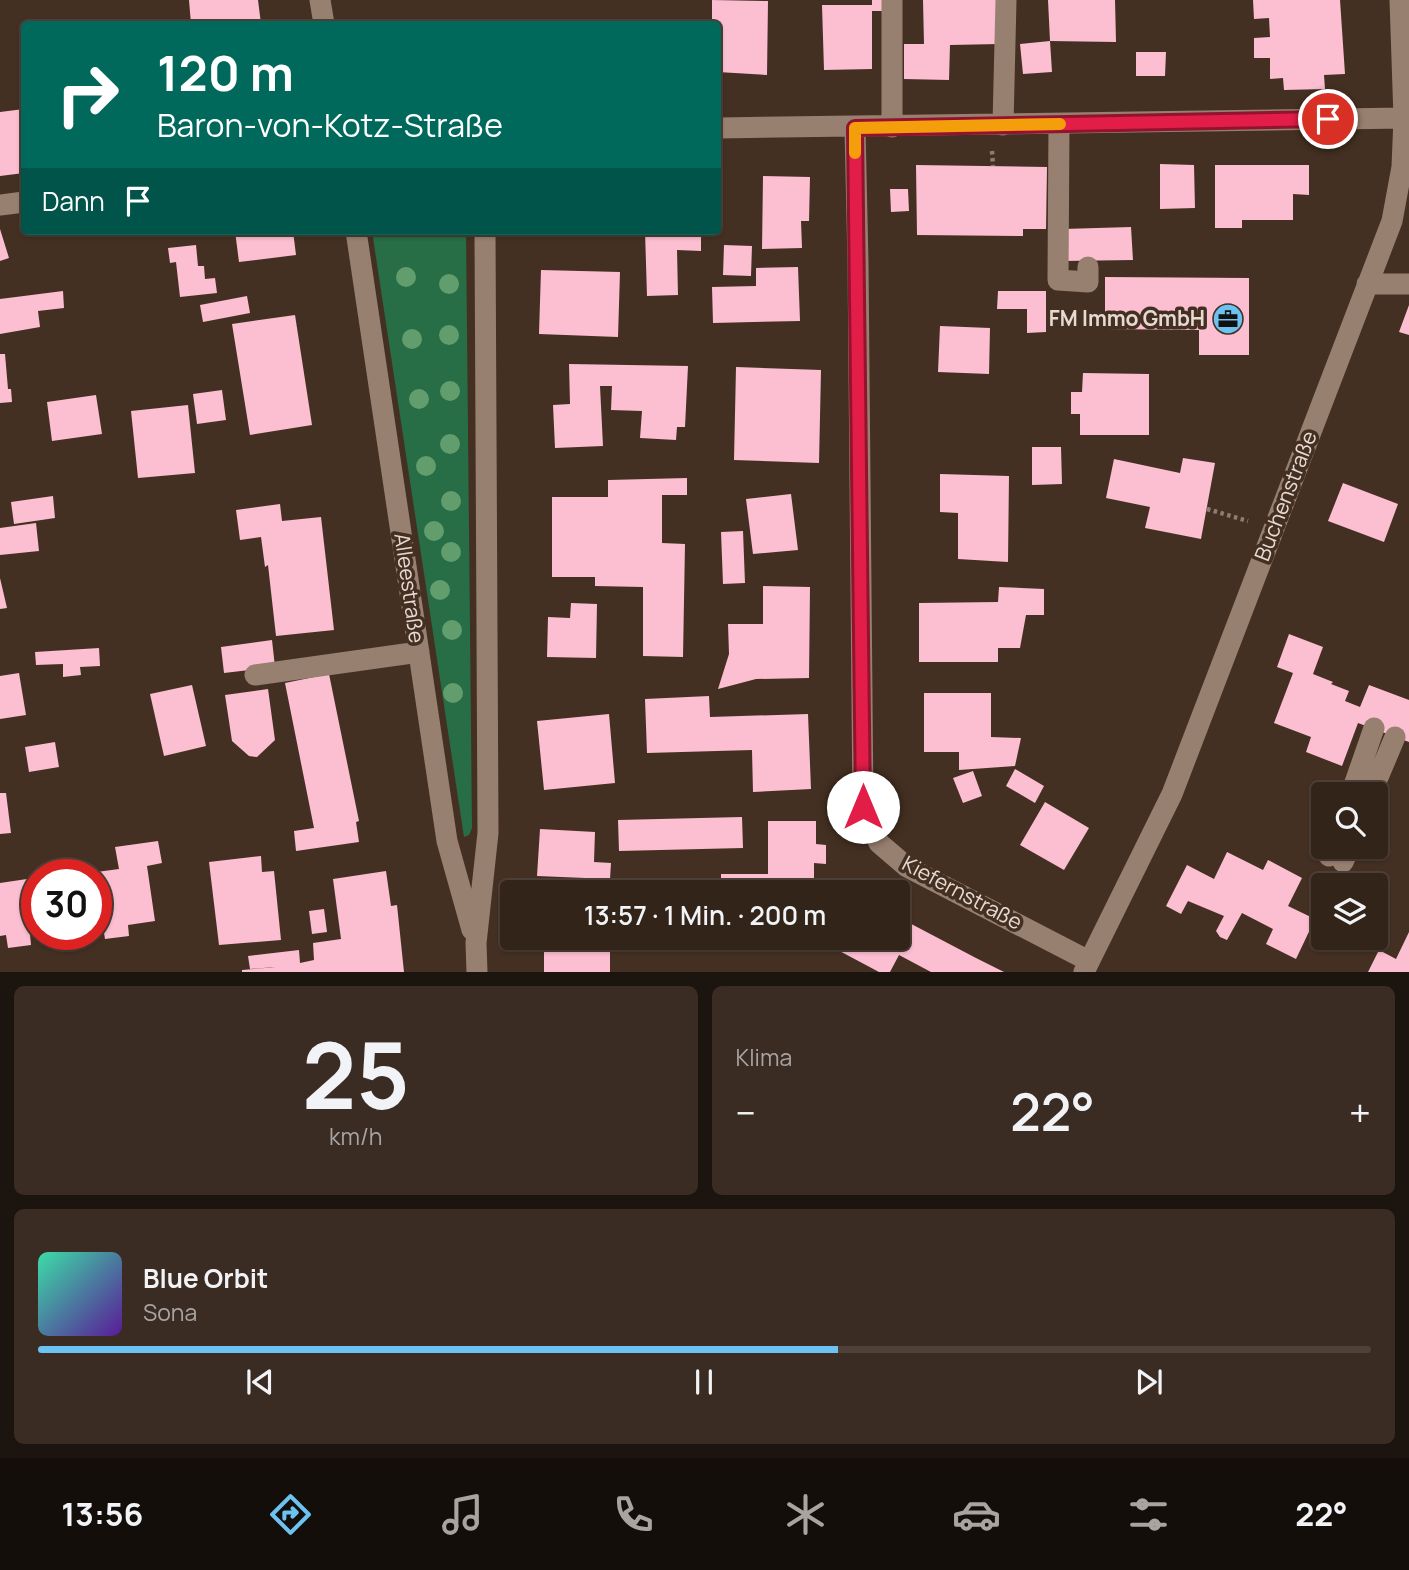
<!DOCTYPE html>
<html lang="de">
<head>
<meta charset="utf-8">
<style>
  body { margin:0; font-family:Manrope,sans-serif; background:#3b2c23; color:#f1f3f6; height:100vh; display:flex; flex-direction:column; font-size:26px; white-space:nowrap }
  * { box-sizing:border-box; margin:0 }
  p { font-size:23px; color:#a9a4a2 }
  .icon { flex:none; width:38px; height:38px; fill:none; stroke:currentColor; stroke-width:2; stroke-linecap:round; stroke-linejoin:round }
  .map { position:relative; height:972px; overflow:hidden }
  .side { display:flex; flex-direction:column; gap:14px; padding:14px; background:#1c140e; flex:1 }
  .side>* { flex:none }
  .hud { position:absolute; left:21px; top:21px; width:700px; height:214px; border-radius:7px; box-shadow:0 2px 5px #0004,0 0 0 2px #4e4139; background:#00695c; color:#fff; overflow:hidden }
  .buttons { position:absolute; left:1311px; top:782px; display:grid; gap:14px }
  .buttons a { display:grid; place-items:center; width:77px; height:77px; border-radius:7px; background:#33241a; box-shadow:0 2px 5px #0004,0 0 0 2px #4e4139; font-size:35px }
  .speed { position:absolute; left:21px; top:859px; display:flex; gap:14px; font-size:35px; font-weight:700; text-align:center }
  .speed>* { display:grid; place-content:center; width:91px; height:91px; border-radius:50%; background:#33241a; box-shadow:0 2px 5px #0004,0 0 0 2px #4e4139; line-height:1 }
  .speed .limit { border:10px solid #d22; background:#fff; color:#111 }
  .pin { position:absolute; display:grid; place-items:center; width:60px; height:60px; color:#fff; margin:-30px; border:4px solid #fff; border-radius:50%; box-shadow:0 2px 7px #0007 }
  .me { position:absolute; width:77px; margin:-38px; rotate:0deg; stroke-linejoin:round; filter:drop-shadow(0 0 5px #0008) }
  .turn { display:flex; align-items:center; gap:24px; height:147px; padding:0 21px; font-size:32px }
  .turn .icon { width:91px; height:91px; stroke-width:2.5 }
  .turn b { display:block; font-size:49px; line-height:60px }
  .then { display:flex; align-items:center; height:66px; padding:0 21px; background:#0003; gap:14px; font-size:26px }
  .big { font-size:52px; font-weight:600; line-height:1.1 }
  .side .widget { flex:1; display:flex; flex-direction:column; justify-content:center; gap:10px; min-width:0; padding:0 24px; border-radius:10px; background:#3b2c23 }
  .side .dial { align-items:center; gap:0 }
  .dial b { font-size:91px; line-height:1 }
  .song { display:flex; align-items:center; gap:21px }
  .cover { width:84px; height:84px; border-radius:10px; background:linear-gradient(135deg,hsl(160 70% 55%),hsl(270 70% 35%)) }
  .played { height:7px; border-radius:4px; background:linear-gradient(90deg,#6cc3f2 60%,#4e4139 60%) }
  .keys { display:flex; justify-content:space-around; direction:ltr }
  .heat { display:flex; justify-content:space-between; align-items:center; font-size:38px; direction:ltr }
  .side .tiles { flex:1; display:grid; gap:14px; grid-template-columns:1fr 1fr }
  .widget:last-child { grid-column:span 2 }
  .trip { position:absolute; left:500px; top:880px; width:410px; height:70px; border-radius:7px; background:#33241a; box-shadow:0 2px 5px #0004,0 0 0 2px #4e4139; font-weight:600; line-height:70px; text-align:center }
  .tabs { display:flex; height:112px; justify-content:space-around; align-items:center; background:#140e0a; color:#a9a4a2 }
  .tabs .icon { width:49px; height:49px }
  .tabs .on { color:#6cc3f2 }
  .tabs b { font-size:32px; color:#f1f3f6 }
  .map>svg:first-child { display:block }
  .green { fill:#276d45 }
  .building { fill:#fcbed1 }
  .lines { fill:none; stroke-linecap:round; stroke-linejoin:round }
  .path { stroke:#8d7d71; stroke-width:4.5; stroke-dasharray:3.5 3.5; stroke-linecap:butt }
  .minor { stroke:#978070; stroke-width:21 }
  .tree { fill:#629d6e }
  .route-casing { stroke:#92132f; stroke-width:18 }
  .route { stroke:#e11d48; stroke-width:12 }
  .slow { stroke:#f59e0b; stroke-width:12 }
  .labels { text-anchor:middle; stroke-width:7; stroke-linejoin:round; paint-order:stroke }
  .poi-label { font-size:21px; font-weight:bold; fill:#e7dad2; stroke:#443022; text-anchor:end }
  .street-label { font-size:21px; fill:#e7dad2; stroke:#443022 }
</style>
</head>
<body>
<div class="map">
<svg width="1409" height="972" viewBox="0 0 1409 972">
  <rect width="100%" height="100%" fill="#443022"/>
  <path class="green" d="M 372,231 L 466,231 L 472,828 L 469,835 L 464,837 Z"/>
  <path class="building" d="M 189,0 L 258,0 L 261,24 L 191,24 Z
    M 712,0 L 768,1 L 767,75 L 718,72 L 718,24 L 712,24 Z
    M 872,0 L 887,0 L 887,11 L 872,11 L 872,69 L 824,70 L 822,5 L 872,5 Z
    M 923,0 L 999,0 L 999,44 L 950,45 L 949,80 L 904,79 L 904,44 L 924,44 Z
    M 1048,0 L 1115,0 L 1116,42 L 1050,41 Z
    M 1253,0 L 1340,0 L 1345,74 L 1324,75 L 1325,89 L 1284,90 L 1283,78 L 1270,79 L 1270,58 L 1254,58 L 1254,38 L 1270,37 L 1269,18 L 1254,19 Z
    M 1050,41 L 1052,72 L 1023,74 L 1020,44 Z
    M 1136,52 L 1166,52 L 1165,76 L 1136,76 Z
    M 24,109 L 24,173 L 0,176 L 0,112 Z
    M 1160,164 L 1194,165 L 1195,208 L 1160,209 Z
    M 916,165 L 1047,167 L 1046,229 L 1023,229 L 1023,236 L 917,235 Z
    M 1215,165 L 1309,165 L 1309,195 L 1293,194 L 1293,220 L 1242,220 L 1242,228 L 1215,228 Z
    M 763,176 L 810,177 L 809,221 L 801,221 L 802,248 L 762,249 Z
    M 890,189 L 908,189 L 909,211 L 891,212 Z
    M 1131,227 L 1133,260 L 1064,261 L 1063,229 Z
    M 0,229 L 9,258 L 0,261 Z
    M 235,231 L 293,231 L 296,255 L 239,262 Z
    M 645,231 L 701,231 L 701,251 L 677,250 L 678,295 L 647,296 Z
    M 196,245 L 198,266 L 204,266 L 205,279 L 215,278 L 217,293 L 180,297 L 176,262 L 170,263 L 168,248 Z
    M 724,245 L 752,246 L 751,276 L 723,275 Z
    M 798,267 L 800,321 L 713,323 L 712,287 L 756,286 L 756,268 Z
    M 541,270 L 620,272 L 618,337 L 539,334 Z
    M 1105,277 L 1249,278 L 1249,355 L 1199,355 L 1199,330 L 1105,329 Z
    M 63,291 L 64,308 L 38,311 L 40,327 L 0,334 L 0,299 Z
    M 998,291 L 1046,291 L 1046,332 L 1027,333 L 1027,309 L 997,309 Z
    M 247,296 L 250,313 L 203,322 L 200,305 Z
    M 1409,305 L 1409,335 L 1399,332 Z
    M 295,315 L 312,425 L 250,435 L 232,324 Z
    M 940,326 L 990,328 L 989,374 L 938,372 Z
    M 0,354 L 5,354 L 8,389 L 11,389 L 12,402 L 0,403 Z
    M 569,364 L 688,366 L 685,427 L 677,427 L 676,440 L 640,438 L 642,411 L 611,410 L 612,386 L 600,386 L 603,446 L 555,448 L 553,405 L 570,404 Z
    M 736,367 L 821,370 L 819,463 L 734,460 Z
    M 1083,373 L 1149,374 L 1149,435 L 1080,435 L 1080,414 L 1071,414 L 1071,392 L 1082,392 Z
    M 222,390 L 226,420 L 197,424 L 193,394 Z
    M 96,395 L 102,434 L 52,441 L 47,402 Z
    M 188,405 L 195,473 L 138,478 L 131,411 Z
    M 1032,447 L 1061,447 L 1062,484 L 1032,485 Z
    M 1183,458 L 1215,463 L 1201,539 L 1145,528 L 1150,507 L 1106,498 L 1114,459 L 1180,473 Z
    M 940,474 L 1009,476 L 1008,562 L 958,559 L 958,513 L 940,512 Z
    M 687,478 L 687,495 L 662,495 L 662,543 L 685,544 L 683,657 L 643,656 L 643,587 L 595,586 L 595,577 L 552,577 L 552,497 L 608,497 L 608,480 Z
    M 1343,483 L 1398,504 L 1384,542 L 1328,521 Z
    M 791,494 L 798,550 L 753,554 L 746,499 Z
    M 53,496 L 55,518 L 14,524 L 11,502 Z
    M 280,504 L 282,521 L 321,517 L 334,630 L 276,636 L 268,565 L 265,567 L 261,537 L 240,540 L 236,510 Z
    M 36,523 L 39,551 L 0,555 L 0,528 Z
    M 743,531 L 745,583 L 723,584 L 721,532 Z
    M 0,578 L 7,608 L 0,609 Z
    M 763,586 L 810,587 L 809,678 L 756,679 L 718,689 L 729,654 L 728,624 L 763,624 Z
    M 999,587 L 1044,589 L 1044,615 L 1026,615 L 1020,648 L 998,648 L 998,662 L 919,662 L 919,603 L 998,602 Z
    M 571,603 L 597,604 L 596,658 L 547,657 L 548,617 L 570,618 Z
    M 1289,634 L 1323,647 L 1313,674 L 1333,682 L 1331,684 L 1349,691 L 1345,701 L 1360,707 L 1369,685 L 1409,700 L 1409,742 L 1358,723 L 1342,766 L 1306,752 L 1311,737 L 1274,723 L 1293,673 L 1277,667 Z
    M 272,640 L 275,667 L 224,673 L 221,647 Z
    M 99,648 L 100,666 L 80,667 L 81,675 L 63,677 L 63,664 L 36,665 L 35,652 Z
    M 19,673 L 26,715 L 0,719 L 0,676 Z
    M 329,674 L 359,821 L 356,822 L 359,842 L 296,851 L 294,831 L 314,828 L 285,683 Z
    M 192,685 L 206,746 L 164,756 L 150,694 Z
    M 268,689 L 275,740 L 257,757 L 249,756 L 232,741 L 225,695 Z
    M 924,693 L 991,693 L 991,737 L 1021,738 L 1015,766 L 959,770 L 959,752 L 924,752 Z
    M 709,696 L 710,717 L 808,714 L 811,789 L 753,792 L 752,750 L 647,753 L 645,699 Z
    M 609,714 L 615,783 L 544,790 L 537,721 Z
    M 55,742 L 59,767 L 29,772 L 25,747 Z
    M 1015,769 L 1044,786 L 1035,803 L 1006,786 Z
    M 973,771 L 982,796 L 963,803 L 953,778 Z
    M 0,793 L 6,793 L 11,833 L 0,834 Z
    M 1045,802 L 1089,828 L 1064,870 L 1020,845 Z
    M 742,817 L 743,848 L 619,851 L 618,820 Z
    M 768,821 L 816,821 L 816,844 L 826,845 L 826,864 L 814,863 L 814,883 L 833,884 L 834,879 L 850,888 L 848,892 L 721,892 L 721,874 L 768,874 Z
    M 540,829 L 595,832 L 594,862 L 611,863 L 610,879 L 537,876 Z
    M 158,841 L 162,863 L 147,866 L 155,921 L 128,925 L 129,936 L 105,939 L 103,927 L 96,928 L 96,875 L 89,873 L 119,869 L 115,847 Z
    M 1227,852 L 1263,870 L 1268,860 L 1302,878 L 1288,906 L 1315,919 L 1296,959 L 1266,944 L 1273,929 L 1242,913 L 1227,940 L 1220,937 L 1216,931 L 1224,916 L 1188,901 L 1181,914 L 1166,906 L 1187,865 L 1214,879 Z
    M 261,856 L 262,872 L 274,871 L 281,940 L 219,945 L 209,862 Z
    M 386,871 L 391,906 L 397,905 L 404,972 L 242,972 L 242,970 L 275,967 L 250,969 L 248,956 L 299,950 L 300,963 L 314,960 L 313,943 L 341,939 L 333,879 Z
    M 27,879 L 28,893 L 37,892 L 37,934 L 30,934 L 31,945 L 8,948 L 6,935 L 0,936 L 0,883 Z
    M 324,909 L 327,932 L 312,934 L 309,911 Z
    M 898,917 L 976,958 L 1004,972 L 931,972 L 899,955 L 890,972 L 879,972 L 832,947 L 836,938 L 898,938 Z
    M 1409,932 L 1409,972 L 1368,972 L 1379,950 L 1396,959 Z
    M 544,941 L 610,942 L 610,972 L 544,972 Z"/>
  <g class="lines">
    <path class="path" d="M 992,151 L 993,166
      M 1207,509 L 1248,521"/>
    <path class="minor" d="M 320,0 L 324,24
      M 1059,124 L 1058,280 L 1088,282 L 1088,267
      M 1003,125 L 1006,0
      M 892,127 L 892,0
      M 718,128 L 1404,118
      M 855,128 L 858,263 L 863,807 L 879,843 L 907,867 L 1089,961
      M 0,205 L 24,202
      M 356,231 L 447,841 L 472,930
      M 1367,284 L 1409,284
      M 255,675 L 419,652
      M 1351,794 L 1374,728
      M 1371,794 L 1395,737
      M 1329,856 L 1332,847
      M 1343,862 L 1350,847
      M 477,972 L 476,943 L 488,833 L 485,231
      M 1084,972 L 1172,794 L 1392,221 L 1402,167 L 1404,118 L 1400,0"/>
  </g>
  <g class="tree">
    <circle cx="406" cy="277" r="10"/>
    <circle cx="449" cy="284" r="10"/>
    <circle cx="449" cy="335" r="10"/>
    <circle cx="412" cy="339" r="10"/>
    <circle cx="450" cy="391" r="10"/>
    <circle cx="419" cy="399" r="10"/>
    <circle cx="450" cy="444" r="10"/>
    <circle cx="426" cy="466" r="10"/>
    <circle cx="451" cy="501" r="10"/>
    <circle cx="434" cy="531" r="10"/>
    <circle cx="451" cy="552" r="10"/>
    <circle cx="440" cy="590" r="10"/>
    <circle cx="452" cy="630" r="10"/>
    <circle cx="453" cy="693" r="10"/>
  </g>
  <g class="lines">
    <g class="route-casing">
      <path id="route" d="M 863,807 L 855,128 L 1328,119"/>
    </g>
    <use href="#route" class="route"/>
    <path class="slow" d="M 855,153 L 855,128 L 1060,124"/>
  </g>
  <defs>
    <g id="office-disc" transform="scale(1.575)"><circle r="9.5" fill="#6cc3f2" stroke="#443022"/><path d="M-6-3h4V-5.5h4V-3h4V5H-6ZM-1-4.5V-3h2v-1.5ZM-6 0V1H6V0Z" fill="#111"/></g>
  </defs>
  <g fill-rule="evenodd">
    <use href="#office-disc" x="1228" y="319"/>
  </g>
  <g class="labels">
    <g class="poi-label">
      <text x="1205" y="326">FM Immo GmbH</text>
    </g>
    <g class="street-label">
      <text transform="translate(1286 496) rotate(-69)" y="7">Buchenstraße</text>
      <text transform="translate(409 588) rotate(82)" y="7">Alleestraße</text>
      <text transform="translate(962 893) rotate(28)" y="7">Kiefernstraße</text>
    </g>
  </g>
</svg>
<div class="buttons">
<a><svg class="icon" aria-label="search" viewBox="0 0 24 24"><circle cx="10" cy="10" r="6"/><path d="M15 15l6 6"/></svg></a>
<a><svg class="icon" aria-label="layers" viewBox="0 0 24 24"><path d="M12 4l9 5-9 5-9-5zM3 14l9 5 9-5"/></svg></a>
</div>
<div class="speed"><div class="limit">30</div></div>
<div class="pin" style="left:1328px;top:119px;background:#d93025"><svg class="icon" aria-label="arrive" viewBox="0 0 24 24"><path d="M6 21V4h12l-3 4 3 4H6"/></svg></div>
<svg class="me" style="left:863px;top:807px" viewBox="-20 -20 40 40"><circle r="19" fill="#fff"/><path d="M0-13L10 11 0 6-10 11z" fill="#e11d48"/></svg>
<div class="trip">13:57 · 1 Min. · 200 m</div>
<div class="hud">
<div class="turn"><svg class="icon" aria-label="right" viewBox="0 0 24 24"><path d="M7 20v-9h11M14 6l5 5-5 5"/></svg><div><b>120 m</b>Baron-von-Kotz-Straße</div></div>
<div class="then">Dann<svg class="icon" aria-label="arrive" viewBox="0 0 24 24"><path d="M6 21V4h12l-3 4 3 4H6"/></svg></div>
</div>
</div>
<section class="side">
<div class="tiles">
<div class="widget dial"><b>25</b><p>km/h</p></div>
<div class="widget"><p>Klima</p>
<div class="heat"><a>−</a><b class="big">22°</b><a>+</a></div>
</div>
<div class="widget">
<div class="song"><i class="cover"></i><div><b>Blue Orbit</b><p>Sona</p></div></div>
<div class="played"></div>
<div class="keys"><svg class="icon" aria-label="previous" viewBox="0 0 24 24"><path d="M18 5L8 12l10 7zM5 5v14"/></svg><svg class="icon" aria-label="pause" viewBox="0 0 24 24"><path d="M8 5v14M16 5v14"/></svg><svg class="icon" aria-label="next" viewBox="0 0 24 24"><path d="M6 5l10 7-10 7zM19 5v14"/></svg></div>
</div>
</div>
</section>
<nav class="tabs">
<b>13:56</b>
<svg class="icon on" aria-label="directions" viewBox="0 0 24 24"><path d="M12 3l9 9-9 9-9-9zM9 14v-3h6M13 9l2 2-2 2"/></svg>
<svg class="icon" aria-label="music" viewBox="0 0 24 24"><path d="M9 18V5l10-2v13"/><circle cx="6" cy="18" r="3"/><circle cx="16" cy="16" r="3"/></svg>
<svg class="icon" aria-label="phone" viewBox="0 0 24 24"><path d="M5 4h4l2 5-3 2q2 4 5 5l2-3 5 2v4C11 20 4 13 5 4z"/></svg>
<svg class="icon" aria-label="climate" viewBox="0 0 24 24"><path d="M12 3v18M4 7l16 10M4 17L20 7"/></svg>
<svg class="icon" aria-label="car" viewBox="0 0 24 24"><path d="M5 17H2v-5l4-1 3-4h7l3 4 3 1v5h-3M9 17h6M6 11h13"/><circle cx="7" cy="17" r="2"/><circle cx="17" cy="17" r="2"/></svg>
<svg class="icon" aria-label="filters" viewBox="0 0 24 24"><path d="M4 7h16M4 17h16"/><circle cx="9" cy="7" r="2"/><circle cx="15" cy="17" r="2"/></svg>
<b>22°</b>
</nav>
</body>
</html>
